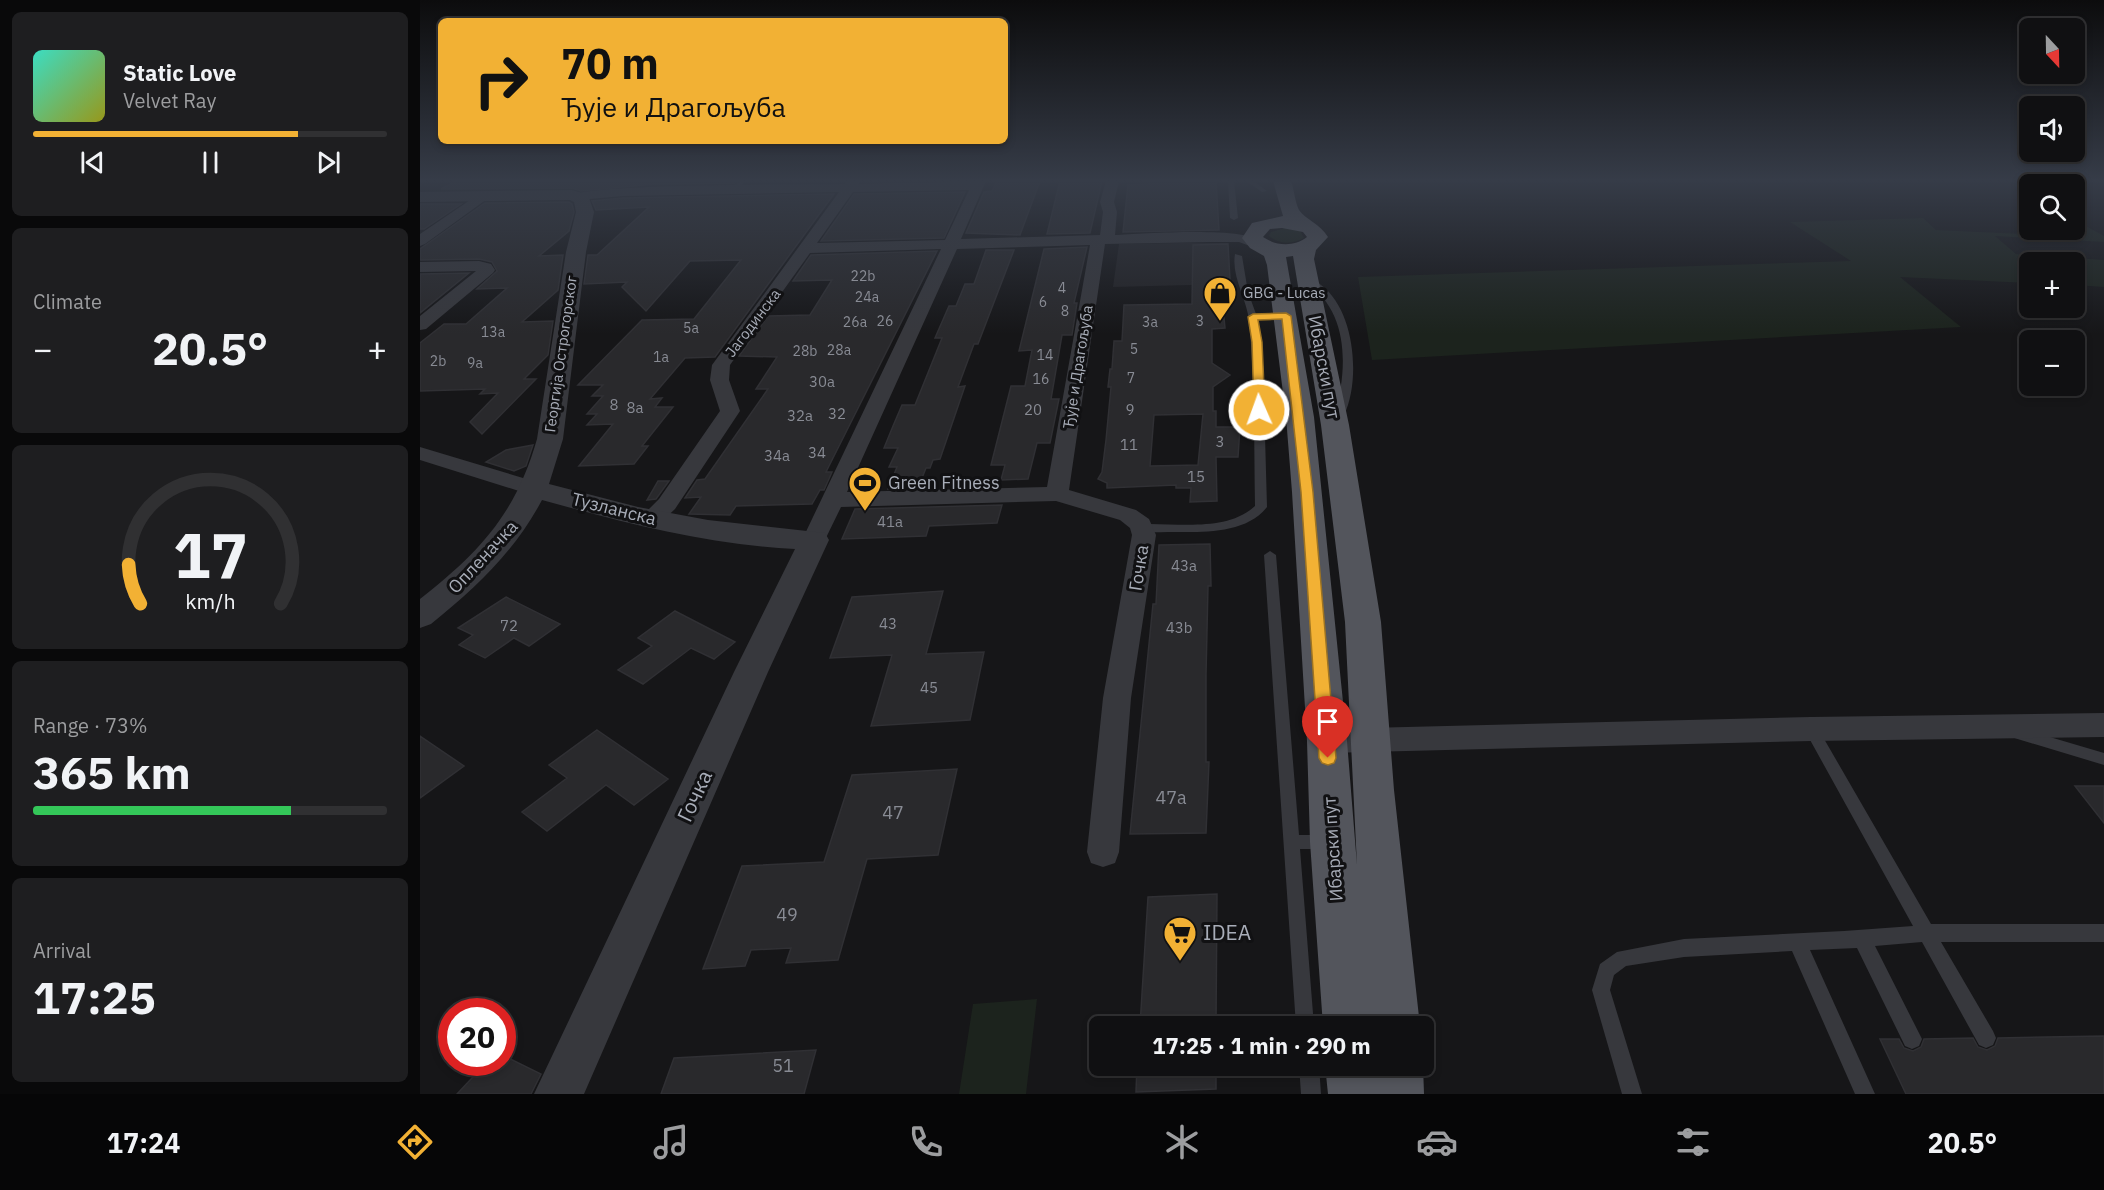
<!DOCTYPE html>
<html lang="en">
<head>
<meta charset="utf-8">
<style>
  body { margin:0; font-family:"IBM Plex Sans",sans-serif; background:#1e1e20; color:#f1f3f6; height:100vh; display:flex; flex-direction:column; font-size:22px; white-space:nowrap }
  * { box-sizing:border-box; margin:0 }
  p { font-size:20px; color:#9c9d9f }
  .icon { flex:none; width:33px; height:33px; fill:none; stroke:currentColor; stroke-width:2; stroke-linecap:round; stroke-linejoin:round }
  .map { position:relative; flex:1; overflow:hidden }
  .side { display:flex; flex-direction:column; gap:12px; padding:12px; background:#09090a; width:420px }
  .side>* { flex:none }
  .top-card { position:absolute; left:18px; top:18px; width:570px; height:126px; border-radius:9px; box-shadow:0 3px 9px #0003,0 0 0 2px #303032; background:#f2b134; color:#111; overflow:hidden }
  .needle { width:39px; rotate:158deg }
  .buttons { position:absolute; left:1599px; top:18px; display:grid; gap:12px }
  .buttons a { display:grid; place-items:center; width:66px; height:66px; border-radius:9px; background:#101012; box-shadow:0 3px 9px #0003,0 0 0 2px #303032; font-size:30px }
  .speed { position:absolute; left:18px; top:998px; display:flex; gap:12px; font-size:30px; font-weight:700; text-align:center }
  .speed>* { display:grid; place-content:center; width:78px; height:78px; border-radius:50%; background:#101012; box-shadow:0 3px 9px #0003,0 0 0 2px #303032; line-height:1 }
  .speed .limit { border:9px solid #d22; background:#fff; color:#111 }
  .pin { position:absolute; display:grid; place-items:center; width:51px; height:51px; color:#fff; margin:-62px -26px; border-radius:50% 50% 50% 0; rotate:-45deg; box-shadow:0 0 6px #0007 }
  .pin .icon { rotate:45deg }
  .me { position:absolute; width:66px; margin:-33px; rotate:358deg; stroke-linejoin:round; filter:drop-shadow(0 0 4px #0008) }
  .turn { display:flex; align-items:center; gap:21px; height:126px; padding:0 24px; font-size:27px }
  .turn .icon { width:78px; height:78px; stroke-width:2.5 }
  .turn b { display:block; font-size:42px; line-height:51px }
  .big { font-size:45px; font-weight:700; line-height:1.1 }
  .side .card { flex:1; display:flex; flex-direction:column; justify-content:center; gap:9px; min-width:0; padding:0 21px; border-radius:9px; background:#1e1e20 }
  .side .dial { align-items:center; gap:0 }
  .dial svg { height:156px; overflow:visible; fill:none; stroke:#303032; stroke-width:7; stroke-linecap:round; text-anchor:middle }
  .dial text { fill:#f1f3f6; stroke:none }
  .song { display:flex; align-items:center; gap:18px }
  .cover { width:72px; height:72px; border-radius:9px; background:linear-gradient(135deg,hsl(170 70% 55%),hsl(60 70% 35%)) }
  .played { height:6px; border-radius:3px; background:linear-gradient(90deg,#f2b134 75%,#303032 75%) }
  .keys { display:flex; justify-content:space-around; direction:ltr }
  .heat { display:flex; justify-content:space-between; align-items:center; font-size:33px; direction:ltr }
  .charge { height:9px; border-radius:4px; background:linear-gradient(90deg,#34c759 73%,#303032 0) }
  .trip { position:absolute; left:669px; top:1016px; width:345px; height:60px; border-radius:9px; background:#101012; box-shadow:0 3px 9px #0003,0 0 0 2px #303032; font-weight:700; line-height:60px; text-align:center }
  .dock { display:flex; height:96px; justify-content:space-around; align-items:center; background:#060607; color:#9c9d9f }
  .dock .icon { width:42px; height:42px }
  .dock .on { color:#f2b134 }
  .dock b { font-size:27px; color:#f1f3f6 }
  main { display:flex; flex:1; min-height:0 }
  .map>svg:first-child { display:block }
  .built { fill:#222225 }
  .green { fill:#1c231d }
  .building { fill:#29292c; stroke:#303034; stroke-width:1.5; fill-rule:evenodd }
  .lines { fill:none; stroke-linecap:round; stroke-linejoin:round }
  .service { fill:#37383d; fill-rule:evenodd }
  .minor { fill:#37383d; fill-rule:evenodd }
  .tertiary { fill:#37383d; fill-rule:evenodd }
  .primary { fill:#53555c; fill-rule:evenodd }
  .route { fill:#f2b134; stroke:#9d7322; stroke-width:1.5 }
  .labels { text-anchor:middle; stroke-width:6; stroke-linejoin:round; paint-order:stroke }
  .far-number-label { font-size:14px; fill:#888b94 }
  .far-poi-label { font-size:15px; fill:#a8adb8; stroke:#111113; text-anchor:start }
  .far-street-label { font-size:15px; fill:#a8adb8; stroke:#111113 }
  .number-label { font-size:15px; fill:#888b94 }
  .street-label { font-size:18px; fill:#a8adb8; stroke:#111113 }
  .poi-label { font-size:18px; fill:#a8adb8; stroke:#111113; text-anchor:start }
  .near-number-label { font-size:18px; fill:#888b94 }
  .near-street-label { font-size:21px; fill:#a8adb8; stroke:#111113 }
  .near-poi-label { font-size:21px; fill:#a8adb8; stroke:#111113; text-anchor:start }
</style>
</head>
<body>
<main>
<section class="side">
<div class="card">
<div class="song"><i class="cover"></i><div><b>Static Love</b><p>Velvet Ray</p></div></div>
<div class="played"></div>
<div class="keys"><svg class="icon" aria-label="previous" viewBox="0 0 24 24"><path d="M18 5L8 12l10 7zM5 5v14"/></svg><svg class="icon" aria-label="pause" viewBox="0 0 24 24"><path d="M8 5v14M16 5v14"/></svg><svg class="icon" aria-label="next" viewBox="0 0 24 24"><path d="M6 5l10 7-10 7zM19 5v14"/></svg></div>
</div>
<div class="card"><p>Climate</p>
<div class="heat"><a>−</a><b class="big">20.5°</b><a>+</a></div>
</div>
<div class="card dial"><svg viewBox="0 0 100 80">
<path d="M14 69A42 42 0 1 1 86 69"/>
<path d="M14 69A42 42 0 0 1 8 49" stroke="#f2b134"/>
<text x="50" y="56" font-size="32" font-weight="700">17</text>
<text x="50" y="72" font-size="11">km/h</text>
</svg></div>
<div class="card"><p>Range · 73%</p><b class="big">365 km</b><div class="charge"></div></div>
<div class="card"><p>Arrival</p><b class="big">17:25</b></div>
</section>
<div class="map">
<svg width="1684" height="1094" viewBox="0 0 1684 1094">
  <rect width="100%" height="100%" fill="#161618"/>
  <path class="built" d="M 760,243 L 808,243 L 810,284 L 693,287 L 699,244 Z"/>
  <path class="green" d="M 1503,218 L 1516,230 L 1648,236 L 1639,230 L 1654,230 L 1655,220 L 1684,236 L 1684,242 L 1575,236 L 1596,254 L 1684,260 L 1684,287 L 1655,285 L 1654,262 L 1610,262 L 1609,283 L 1480,277 L 1541,327 L 952,360 L 938,277 L 1431,261 L 1370,222 Z
    M 865,228 L 880,231 L 884,238 C 873,244 859,245 849,236 L 851,232 Z
    M 617,999 L 606,1094 L 539,1094 L 553,1004 Z"/>
  <path class="building" d="M 36,181 L 317,181 L 315,183 L 234,184 L 161,191 L 152,188 L 21,189 Z
    M 577,181 L 620,181 L 600,235 L 546,233 L 564,192 L 572,191 Z
    M 640,181 L 682,181 L 670,233 L 627,234 Z
    M 729,181 L 796,181 L 799,230 L 703,232 L 708,185 L 729,184 Z
    M 545,192 L 524,238 L 401,241 L 434,194 Z
    M 414,194 L 295,357 L 265,358 L 230,399 L 242,398 L 235,407 L 253,407 L 222,446 L 228,446 L 214,464 L 159,466 L 193,424 L 167,425 L 177,414 L 167,414 L 183,396 L 172,396 L 183,385 L 158,385 L 222,320 L 274,319 L 321,260 L 270,261 L 226,311 L 202,287 L 207,282 L 164,284 L 168,255 L 177,255 L 229,207 L 176,210 L 172,201 L 203,198 Z
    M 149,202 L 152,204 L 154,212 L 149,231 L 119,256 L 143,255 L 138,290 L 102,322 L 133,321 L 128,355 L 104,379 L 116,379 L 62,434 L 50,422 L 78,393 L 60,394 L 65,389 L 0,391 L 0,343 L 24,324 L 46,324 L 87,288 L 57,289 L 77,271 L 72,262 L 59,259 L 0,260 L 0,249 L 65,203 Z
    M 0,204 L 41,204 L 4,229 L 0,229 Z
    M 808,244 L 811,298 L 802,298 L 805,328 L 792,329 L 792,363 L 810,375 L 793,387 L 793,411 L 796,411 L 796,427 L 820,427 L 818,457 L 796,457 L 797,501 L 770,502 L 771,488 L 756,488 L 756,485 L 687,488 L 687,483 L 678,479 L 682,472 L 686,440 L 691,387 L 688,387 L 690,369 L 692,369 L 694,341 L 702,341 L 704,305 L 772,304 L 773,245 ZM 783,414 L 778,465 L 730,466 L 734,415 Z
    M 667,247 L 654,303 L 657,303 L 652,335 L 642,335 L 631,399 L 639,399 L 630,443 L 617,443 L 608,479 L 581,480 L 585,465 L 571,465 L 591,386 L 605,386 L 612,350 L 599,351 L 624,249 Z
    M 566,250 L 594,250 L 558,344 L 554,344 L 538,387 L 545,386 L 520,459 L 513,460 L 510,468 L 506,468 L 498,488 L 468,489 L 477,467 L 469,467 L 478,448 L 464,448 L 473,426 L 482,405 L 495,405 L 522,338 L 515,338 L 529,306 L 536,306 L 545,284 L 554,284 Z
    M 517,251 L 406,472 L 412,472 L 404,490 L 400,490 L 392,504 L 316,506 L 310,515 L 269,514 L 281,497 L 265,498 L 277,480 L 285,479 L 348,389 L 336,389 L 357,357 L 319,356 L 348,316 L 390,315 L 412,280 L 373,281 L 391,255 Z
    M 49,273 L 0,313 L 0,274 Z
    M 113,445 L 106,466 L 94,471 L 66,462 L 86,450 Z
    M 238,481 L 249,481 L 236,499 L 227,500 Z
    M 582,505 L 577,523 L 509,526 L 506,536 L 422,539 L 435,509 Z
    M 790,544 L 791,586 L 788,586 L 786,675 L 786,762 L 789,762 L 786,833 L 710,834 L 733,604 L 736,604 L 739,545 Z
    M 523,591 L 506,654 L 564,652 L 550,720 L 451,726 L 472,655 L 410,658 L 432,597 Z
    M 86,597 L 140,624 L 109,646 L 94,638 L 65,658 L 39,645 L 53,635 L 38,628 Z
    M 255,611 L 315,642 L 294,659 L 271,648 L 223,684 L 198,670 L 232,646 L 218,638 Z
    M 177,730 L 248,779 L 214,805 L 186,785 L 127,831 L 102,812 L 147,778 L 129,765 Z
    M 0,736 L 44,766 L 0,798 Z
    M 537,769 L 518,855 L 447,859 L 418,960 L 366,963 L 371,948 L 331,950 L 325,966 L 283,969 L 322,866 L 404,862 L 432,775 Z
    M 1655,786 L 1684,786 L 1684,823 Z
    M 797,894 L 796,1026 L 720,1026 L 728,897 Z
    M 1684,1036 L 1684,1094 L 1486,1094 L 1460,1039 L 1479,1039 L 1484,1048 L 1493,1051 L 1501,1047 L 1504,1039 L 1553,1038 L 1558,1047 L 1567,1050 L 1575,1046 L 1578,1038 Z
    M 396,1050 L 384,1094 L 241,1094 L 254,1058 Z
    M 82,1055 L 121,1074 L 111,1094 L 37,1094 L 67,1062 L 82,1062 Z
    M 717,1065 L 796,1065 L 796,1089 L 716,1092 Z"/>
  <g class="lines">
    <path class="service" d="M 320,181 L 326,181 L 315,191 L 311,191 L 311,189 Z
      M 808,181 L 814,181 L 818,218 L 814,220 L 810,218 Z
      M 826,181 L 833,181 L 847,191 L 842,192 Z
      M 815,254 L 822,256 L 828,292 L 836,314 L 866,313 L 870,316 L 866,319 L 838,319 L 843,365 L 847,507 C 825,535 780,532 748,532 C 738,532 728,533 719,531 L 717,528 L 723,524 C 759,523 807,532 835,506 C 834,444 835,383 829,321 C 827,299 811,277 815,254 Z
      M 885,278 C 892,278 896,281 901,285 C 935,310 941,380 924,415 L 920,416 L 915,413 C 928,368 929,310 885,282 Z
      M 850,551 L 856,555 L 879,835 L 906,835 L 912,837 L 914,842 L 912,847 L 906,849 L 880,849 L 894,1026 L 876,1026 L 844,555 Z
      M 1391,723 L 1396,725 L 1511,924 L 1684,924 L 1684,942 L 1521,942 L 1573,1031 L 1576,1038 L 1573,1045 L 1566,1048 L 1559,1045 L 1502,942 L 1455,946 L 1502,1039 L 1499,1046 L 1492,1049 L 1485,1046 L 1437,948 L 1390,950 L 1455,1094 L 1435,1094 L 1372,951 L 1264,957 L 1206,966 L 1194,975 L 1190,990 L 1222,1094 L 1202,1094 L 1172,990 L 1180,964 L 1197,952 L 1264,939 L 1424,931 L 1493,926 L 1384,729 L 1386,725 Z
      M 1596,727 L 1684,753 L 1684,765 L 1591,737 L 1589,733 L 1591,729 Z
      M 879,1065 L 899,1065 L 901,1094 L 881,1094 Z"/>
    <path class="minor" d="M 427,181 L 440,181 L 439,184 L 566,181 L 541,239 L 680,235 L 683,212 L 680,202 L 686,181 L 699,181 L 694,202 L 697,212 L 695,235 C 723,234 830,225 846,244 L 838,249 L 819,242 L 791,242 L 685,244 L 649,490 L 716,510 L 729,519 L 736,535 L 711,698 L 699,852 L 695,863 L 683,867 L 671,863 L 667,852 L 683,698 L 712,535 L 710,528 L 700,520 L 636,501 L 421,507 L 402,546 L 394,548 L 386,546 L 382,540 L 521,249 L 390,253 L 310,365 L 309,380 L 320,411 L 255,509 L 238,525 L 230,528 L 222,525 L 218,520 L 239,499 L 300,411 L 290,380 L 292,365 L 419,192 L 203,196 L 158,200 L 151,196 C 164,183 390,185 425,184 ZM 549,190 L 525,240 L 397,243 L 433,192 ZM 670,245 L 627,487 L 427,492 L 537,249 Z
      M 62,192 L 69,196 L 67,199 L 5,244 L 0,246 L 0,234 Z
      M 59,261 L 71,264 L 75,270 L 73,273 L 6,329 L 0,330 L 0,316 L 56,271 L 0,272 L 0,262 Z
      M 0,447 L 123,484 L 126,489 L 123,494 L 115,496 L 0,460 Z
      M 1684,713 L 1684,737 L 1391,741 L 907,753 L 897,750 L 892,741 L 897,732 L 907,729 L 1391,717 Z"/>
    <path class="tertiary" d="M 152,190 L 168,195 L 174,212 L 166,252 L 143,439 L 129,484 L 218,507 L 288,520 L 405,533 L 409,540 L 348,672 L 164,1094 L 114,1094 L 314,672 L 375,549 C 289,545 205,523 122,500 C 95,551 56,588 11,624 L 0,628 L 0,599 C 60,552 96,513 117,439 L 146,252 L 156,212 L 154,202 L 150,200 L 0,202 L 0,192 Z"/>
    <path class="primary" d="M 853,181 L 871,181 C 874,189 875,202 879,210 C 885,219 900,224 908,237 L 896,250 L 894,259 L 929,425 L 961,622 L 974,790 L 1000,1026 L 903,1026 L 890,842 L 887,741 L 872,492 L 866,417 L 847,265 L 844,256 L 830,248 L 822,238 L 832,223 L 863,216 ZM 862,228 L 883,232 L 887,237 C 874,247 856,246 843,237 L 850,229 ZM 873,256 L 901,425 L 925,622 L 937,865 L 927,741 L 894,417 L 866,257 Z
      M 905,1065 L 1003,1065 L 1004,1094 L 908,1094 Z"/>
  </g>
  <linearGradient id="sky" x2="0" y2="1"><stop stop-color="#0c0c0d"/><stop offset="0.54" stop-color="#363c48"/><stop offset="1" stop-color="#363c48" stop-opacity="0"/></linearGradient>
  <rect width="1684" height="334" fill="url(#sky)"/>
  <path class="route" d="M 866,313 L 871,316 L 893,492 L 916,758 L 914,763 L 908,765 L 902,763 L 899,758 L 881,492 L 862,319 L 838,320 L 842,342 L 845,410 L 839,414 L 834,410 L 832,342 L 828,317 L 833,314 Z"/>
  <defs>
    <g id="shop-pin" transform="scale(1.725)"><path d="M0 17L-7.5 6A9.5 9.5 0 1 1 7.5 6Z" fill="#f2b134" stroke="#111113"/><path d="M-5-2.5h2.3a2.7 3.5 0 0 1 5.4 0H5L5.5 6h-11ZM-1.5-2.5h3a1.5 2.3 0 0 0-3 0Z" fill="#111"/></g>
    <g id="stadium-pin" transform="scale(1.725)"><path d="M0 17L-7.5 6A9.5 9.5 0 1 1 7.5 6Z" fill="#f2b134" stroke="#111113"/><path d="M0-5a6.5 5 0 1 0 0 10a6.5 5 0 1 0 0-10ZM-3.5-1.8h7v3.6h-7Z" fill="#111"/></g>
    <g id="supermarket-pin" transform="scale(1.725)"><path d="M0 17L-7.5 6A9.5 9.5 0 1 1 7.5 6Z" fill="#f2b134" stroke="#111113"/><path d="M-6-5.5h2.5l.6 2H6L4.5 2H-2.5L-4.4-4H-6ZM-1.5 3.2a1.3 1.3 0 1 0 .1 0ZM3 3.2a1.3 1.3 0 1 0 .1 0Z" fill="#111"/></g>
  </defs>
  <g fill-rule="evenodd">
    <use href="#shop-pin" x="800" y="293"/>
    <use href="#stadium-pin" x="445" y="483"/>
    <use href="#supermarket-pin" x="760" y="933"/>
  </g>
  <g class="labels">
    <g class="far-number-label">
      <text x="443" y="281">22b</text>
      <text x="642" y="293">4</text>
      <text x="447" y="302">24a</text>
      <text x="623" y="307">6</text>
      <text x="645" y="316">8</text>
      <text x="465" y="326">26</text>
      <text x="780" y="326">3</text>
      <text x="435" y="327">26a</text>
      <text x="730" y="327">3a</text>
      <text x="271" y="333">5a</text>
      <text x="73" y="337">13a</text>
      <text x="714" y="354">5</text>
      <text x="419" y="355">28a</text>
      <text x="385" y="356">28b</text>
      <text x="625" y="360">14</text>
      <text x="241" y="362">1a</text>
      <text x="18" y="366">2b</text>
      <text x="55" y="368">9a</text>
      <text x="711" y="383">7</text>
      <text x="621" y="384">16</text>
    </g>
    <g class="far-poi-label">
      <text x="823" y="298">GBG - Lucas</text>
    </g>
    <g class="far-street-label">
      <text transform="translate(333 323) rotate(-53)" y="5">Јагодинска</text>
      <text transform="translate(141 354) rotate(-82)" y="5">Георгија Острогорског</text>
      <text transform="translate(658 367) rotate(-81)" y="5">Ђује и Драгољуба</text>
    </g>
    <g class="number-label">
      <text x="402" y="387">30a</text>
      <text x="194" y="410">8</text>
      <text x="215" y="413">8a</text>
      <text x="613" y="415">20</text>
      <text x="710" y="415">9</text>
      <text x="417" y="419">32</text>
      <text x="380" y="421">32a</text>
      <text x="800" y="447">3</text>
      <text x="709" y="450">11</text>
      <text x="397" y="458">34</text>
      <text x="357" y="461">34a</text>
      <text x="776" y="482">15</text>
      <text x="470" y="527">41a</text>
      <text x="764" y="571">43a</text>
      <text x="468" y="629">43</text>
      <text x="89" y="631">72</text>
      <text x="759" y="633">43b</text>
      <text x="509" y="693">45</text>
    </g>
    <g class="street-label">
      <text transform="translate(904 367) rotate(79)" y="6">Ибарски пут</text>
      <text transform="translate(194 509) rotate(14)" y="6">Тузланска</text>
      <text transform="translate(63 557) rotate(-47)" y="6">Опленачка</text>
      <text transform="translate(719 568) rotate(-81)" y="6">Гочка</text>
      <text transform="translate(913 849) rotate(-94)" y="6">Ибарски пут</text>
    </g>
    <g class="poi-label">
      <text x="468" y="489">Green Fitness</text>
    </g>
    <g class="near-number-label">
      <text x="751" y="804">47a</text>
      <text x="473" y="819">47</text>
      <text x="367" y="921">49</text>
      <text x="363" y="1072">51</text>
    </g>
    <g class="near-street-label">
      <text transform="translate(275 796) rotate(-65)" y="7">Гочка</text>
    </g>
    <g class="near-poi-label">
      <text x="783" y="940">IDEA</text>
    </g>
  </g>
</svg>
<div class="buttons">
<a><svg class="needle" viewBox="-14 -14 28 28"><path d="M0-13l5 13h-10z" fill="#e53935"/><path d="M0 13l5-13h-10z" fill="#9c9d9f"/></svg></a>
<a><svg class="icon" aria-label="sound" viewBox="0 0 24 24"><path d="M4 9h4l5-4v14l-5-4H4zM17 9q2 3 0 6"/></svg></a>
<a><svg class="icon" aria-label="search" viewBox="0 0 24 24"><circle cx="10" cy="10" r="6"/><path d="M15 15l6 6"/></svg></a>
<a>+</a>
<a>−</a>
</div>
<div class="speed"><div class="limit">20</div></div>
<div class="pin" style="left:908px;top:758px;background:#d93025"><svg class="icon" aria-label="arrive" viewBox="0 0 24 24"><path d="M6 21V4h12l-3 4 3 4H6"/></svg></div>
<svg class="me" style="left:839px;top:410px" viewBox="-20 -20 40 40"><circle r="17" fill="#f2b134" stroke="#fff" stroke-width="3"/><path d="M0-11L8 9 0 5-8 9z" fill="#fff"/></svg>
<div class="trip">17:25 · 1 min · 290 m</div>
<div class="top-card">
<div class="turn"><svg class="icon" aria-label="right" viewBox="0 0 24 24"><path d="M7 20v-9h11M14 6l5 5-5 5"/></svg><div><b>70 m</b>Ђује и Драгољуба</div></div>
</div>
</div>
</main>
<nav class="dock">
<b>17:24</b>
<svg class="icon on" aria-label="directions" viewBox="0 0 24 24"><path d="M12 3l9 9-9 9-9-9zM9 14v-3h6M13 9l2 2-2 2"/></svg>
<svg class="icon" aria-label="music" viewBox="0 0 24 24"><path d="M9 18V5l10-2v13"/><circle cx="6" cy="18" r="3"/><circle cx="16" cy="16" r="3"/></svg>
<svg class="icon" aria-label="phone" viewBox="0 0 24 24"><path d="M5 4h4l2 5-3 2q2 4 5 5l2-3 5 2v4C11 20 4 13 5 4z"/></svg>
<svg class="icon" aria-label="climate" viewBox="0 0 24 24"><path d="M12 3v18M4 7l16 10M4 17L20 7"/></svg>
<svg class="icon" aria-label="car" viewBox="0 0 24 24"><path d="M5 17H2v-5l4-1 3-4h7l3 4 3 1v5h-3M9 17h6M6 11h13"/><circle cx="7" cy="17" r="2"/><circle cx="17" cy="17" r="2"/></svg>
<svg class="icon" aria-label="filters" viewBox="0 0 24 24"><path d="M4 7h16M4 17h16"/><circle cx="9" cy="7" r="2"/><circle cx="15" cy="17" r="2"/></svg>
<b>20.5°</b>
</nav>
</body>
</html>
